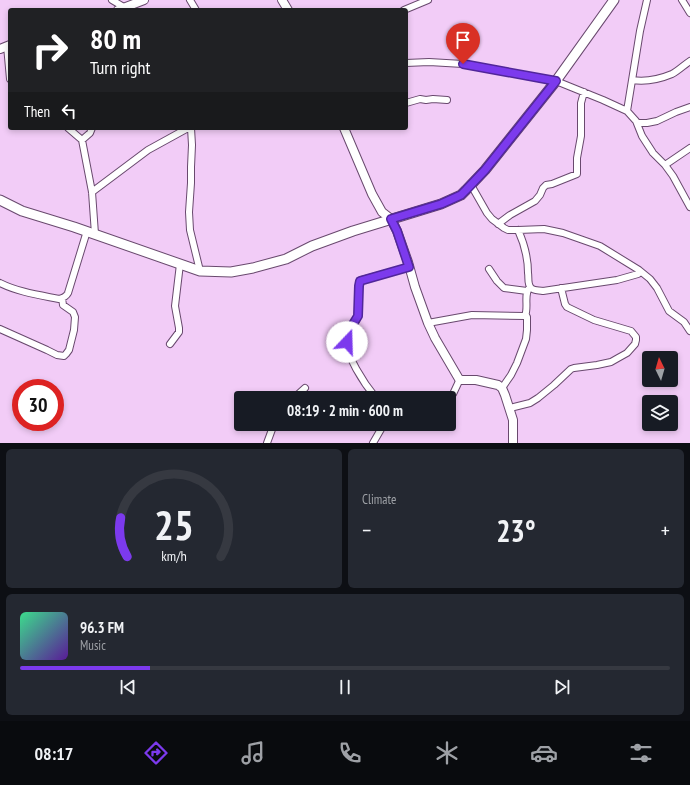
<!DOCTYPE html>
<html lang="en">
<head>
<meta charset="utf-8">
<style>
  body { margin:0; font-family:"PT Sans Narrow",sans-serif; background:#242831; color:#f1f3f6; height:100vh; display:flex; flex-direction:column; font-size:15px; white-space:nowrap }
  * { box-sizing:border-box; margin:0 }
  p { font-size:13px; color:#9ea1a6 }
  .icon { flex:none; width:22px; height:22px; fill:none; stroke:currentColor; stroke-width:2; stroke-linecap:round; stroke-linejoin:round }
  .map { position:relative; height:443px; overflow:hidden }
  .side { display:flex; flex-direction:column; gap:6px; padding:6px; background:#0d0f14; flex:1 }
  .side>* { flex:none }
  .banner { position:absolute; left:8px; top:8px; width:400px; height:122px; border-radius:4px; box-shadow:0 2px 6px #0003; background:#202124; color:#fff; overflow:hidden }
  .needle { width:26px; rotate:355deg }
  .fabs { position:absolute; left:642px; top:351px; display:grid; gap:8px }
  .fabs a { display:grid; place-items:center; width:36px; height:36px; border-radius:4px; background:#171b24; box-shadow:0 2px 6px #0003; font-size:20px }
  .speed { position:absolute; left:12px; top:379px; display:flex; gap:8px; font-size:20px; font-weight:700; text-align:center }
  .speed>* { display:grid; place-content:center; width:52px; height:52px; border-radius:50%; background:#171b24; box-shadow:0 2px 6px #0003; line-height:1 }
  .speed .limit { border:6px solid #d22; background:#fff; color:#111 }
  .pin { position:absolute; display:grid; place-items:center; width:34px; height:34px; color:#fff; margin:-41px -17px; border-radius:50% 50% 50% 0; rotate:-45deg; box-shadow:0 0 4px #0007 }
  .pin .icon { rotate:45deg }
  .me { position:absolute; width:44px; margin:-22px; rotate:21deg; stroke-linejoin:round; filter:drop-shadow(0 0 3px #0008) }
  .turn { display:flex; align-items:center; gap:14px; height:84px; padding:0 16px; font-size:18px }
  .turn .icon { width:52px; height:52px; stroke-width:2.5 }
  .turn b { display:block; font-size:28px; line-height:34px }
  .then { display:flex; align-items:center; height:38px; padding:0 16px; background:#0003; gap:8px; font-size:15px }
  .big { font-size:30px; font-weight:800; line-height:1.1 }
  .side .tile { flex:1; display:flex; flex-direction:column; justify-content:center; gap:6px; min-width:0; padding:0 14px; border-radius:6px; background:#242831 }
  .side .dial { align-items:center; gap:0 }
  .dial svg { height:104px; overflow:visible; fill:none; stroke:#363941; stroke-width:7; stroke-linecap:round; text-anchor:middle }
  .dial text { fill:#f1f3f6; stroke:none }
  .song { display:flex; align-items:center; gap:12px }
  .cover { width:48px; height:48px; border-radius:6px; background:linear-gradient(135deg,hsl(150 70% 55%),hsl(270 70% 35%)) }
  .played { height:4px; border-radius:2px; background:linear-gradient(90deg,#7c3aed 20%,#363941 20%) }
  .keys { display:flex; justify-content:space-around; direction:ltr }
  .heat { display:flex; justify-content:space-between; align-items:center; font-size:22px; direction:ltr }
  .side .tiles { flex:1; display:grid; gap:6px; grid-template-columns:1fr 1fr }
  .tile:last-child { grid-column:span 2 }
  .trip { position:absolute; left:234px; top:391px; width:222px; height:40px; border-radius:4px; background:#171b24; box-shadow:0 2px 6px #0003; font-weight:800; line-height:40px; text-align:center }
  .dock { display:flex; height:64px; justify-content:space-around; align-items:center; background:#090b0e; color:#9ea1a6 }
  .dock .icon { width:28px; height:28px }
  .dock .current { color:#7c3aed }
  .dock b { font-size:18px; color:#f1f3f6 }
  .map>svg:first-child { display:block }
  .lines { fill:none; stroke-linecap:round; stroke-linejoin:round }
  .minor-casing { stroke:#69496e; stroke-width:8 }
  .tertiary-casing { stroke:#69496e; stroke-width:10 }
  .secondary-casing { stroke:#69496e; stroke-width:11 }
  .minor { stroke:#fff; stroke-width:6 }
  .tertiary { stroke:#fff; stroke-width:8 }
  .secondary { stroke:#fff; stroke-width:9 }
  .route-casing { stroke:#51269a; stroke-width:10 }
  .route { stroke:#7c3aed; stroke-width:7 }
</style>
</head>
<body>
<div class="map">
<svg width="690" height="443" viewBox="0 0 690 443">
  <rect width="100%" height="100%" fill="#f2ccf7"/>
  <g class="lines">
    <g class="minor-casing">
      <path id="minor" d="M 112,0 L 127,9
        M 190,0 L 196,10
        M 682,0 L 690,13
        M 404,10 L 428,0
        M 7,46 L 10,79
        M 406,63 L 429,62 L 463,64 L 556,81 L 603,100 L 627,111 L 636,121 L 642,136 L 653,153 L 665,165 L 673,176 L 690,207
        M 632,80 C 645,82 660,79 672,74 C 678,71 684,65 690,61
        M 406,103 L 420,99 L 426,100 L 433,99 L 447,100
        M 627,111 L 640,31 L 647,0
        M 637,123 L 647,123 L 657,121 L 676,112 L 690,107
        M 68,128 L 82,140 L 92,192 L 95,234
        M 191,128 L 192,145 L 191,167 L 191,183 L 189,212 L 190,230 L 200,271
        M 82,140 L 90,133 L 92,128
        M 665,165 L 690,148
        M 471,185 L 487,213 L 492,219 L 504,228 L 508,230 L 518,230 L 544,229 L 563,233 L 600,246 L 639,270 L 650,279 L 657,288 L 669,311 L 684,322 L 690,331
        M 92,192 L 148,150 L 188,128
        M 498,224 L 510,215 L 535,201 L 540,195 L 543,188 L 546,185 L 552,184 L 577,174 L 577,158 L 581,136 L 581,103 L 584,92
        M 518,230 C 524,243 528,259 528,273 C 529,277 527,284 531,288 C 534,291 539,290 543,291 L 617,280 L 638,274 L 640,271
        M 489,269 L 497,281 L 504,288 L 527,291
        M 0,283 C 18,292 39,295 59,299 C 63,298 66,297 68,293 L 87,231
        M 428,323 L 472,315 L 525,316 C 529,307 523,294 530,287
        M 0,329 L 47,350 L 57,355 L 64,356 L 66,354 L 69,350 L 74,330 L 75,317 L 73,312 L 63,305 L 62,298
        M 170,344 L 179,332 L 179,328 L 175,306 L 180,264
        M 502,388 L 511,375 L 517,363 L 526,339 L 527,330 L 527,317 L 526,315
        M 294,398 L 305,388
        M 376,398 C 366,386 343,353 347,337 C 349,329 357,323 358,315 C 359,305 358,294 359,284 L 360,281 L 361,280 L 409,267
        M 443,398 L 451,395 L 453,394 L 460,379
        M 510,408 L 530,403 L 538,398 L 554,385 L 571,369 L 574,368 L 597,365 L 611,362 L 618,358 L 627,353 L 635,344 L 636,340 L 636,337 L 631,331 L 594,320 L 567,307 L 565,304 L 561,288
        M 267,443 L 274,424
        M 373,443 L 384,424"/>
    </g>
    <g class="tertiary-casing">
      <path id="tertiary" d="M 282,0 L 288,10
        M 118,10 L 144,0
        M 0,49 L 10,45
        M 344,128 L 372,194 L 382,212 L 391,219 L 397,231 L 408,262 L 415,287 L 428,323 L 435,338 L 459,379 L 462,380 L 476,380 L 498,385 L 502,388 L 505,395 L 513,420 L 513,443"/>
    </g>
    <g class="secondary-casing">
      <path id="secondary" d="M 0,200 L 22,211 L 74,227 L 200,271 L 231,272 L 253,268 L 286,259 L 312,246 L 353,231 L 441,204 L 461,195 L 466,190 L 485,170 L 556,81 L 614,0"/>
    </g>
    <use href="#minor" class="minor"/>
    <use href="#tertiary" class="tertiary"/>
    <use href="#secondary" class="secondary"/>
  </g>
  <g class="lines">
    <g class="route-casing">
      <path id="route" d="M 347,342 L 347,337 L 350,329 L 358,316 L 359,286 L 360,281 L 409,267 L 397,231 L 391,219 L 441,204 L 461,195 L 466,190 L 485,170 L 556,81 L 463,64"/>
    </g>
    <use href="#route" class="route"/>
  </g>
</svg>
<div class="fabs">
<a><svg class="needle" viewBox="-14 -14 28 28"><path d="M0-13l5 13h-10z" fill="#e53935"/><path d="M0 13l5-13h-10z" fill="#9ea1a6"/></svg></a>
<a><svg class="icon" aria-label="layers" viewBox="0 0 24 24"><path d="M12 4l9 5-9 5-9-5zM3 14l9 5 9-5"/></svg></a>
</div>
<div class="speed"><div class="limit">30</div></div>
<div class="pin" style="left:463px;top:64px;background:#d93025"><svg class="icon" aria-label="arrive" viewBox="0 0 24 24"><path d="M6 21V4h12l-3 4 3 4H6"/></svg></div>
<svg class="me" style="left:347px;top:342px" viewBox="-20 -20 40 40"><circle r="19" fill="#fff"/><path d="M0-13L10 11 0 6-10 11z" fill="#7c3aed"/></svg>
<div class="trip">08:19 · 2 min · 600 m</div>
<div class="banner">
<div class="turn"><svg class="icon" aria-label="right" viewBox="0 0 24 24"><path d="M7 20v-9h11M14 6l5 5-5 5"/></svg><div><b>80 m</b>Turn right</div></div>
<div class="then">Then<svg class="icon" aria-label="left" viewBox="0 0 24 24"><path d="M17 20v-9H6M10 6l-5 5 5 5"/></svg></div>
</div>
</div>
<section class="side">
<div class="tiles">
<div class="tile dial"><svg viewBox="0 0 100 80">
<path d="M14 69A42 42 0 1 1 86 69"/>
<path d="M14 69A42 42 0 0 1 9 39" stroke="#7c3aed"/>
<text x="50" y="56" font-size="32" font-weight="700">25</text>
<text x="50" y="72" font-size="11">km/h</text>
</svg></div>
<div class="tile"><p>Climate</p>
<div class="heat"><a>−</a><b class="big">23°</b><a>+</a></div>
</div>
<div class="tile">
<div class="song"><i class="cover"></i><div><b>96.3 FM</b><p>Music</p></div></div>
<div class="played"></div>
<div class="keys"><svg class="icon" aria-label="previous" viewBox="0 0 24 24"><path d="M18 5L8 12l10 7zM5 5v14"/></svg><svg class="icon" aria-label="pause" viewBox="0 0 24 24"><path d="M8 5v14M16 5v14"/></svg><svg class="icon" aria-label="next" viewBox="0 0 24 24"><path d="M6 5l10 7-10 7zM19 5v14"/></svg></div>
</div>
</div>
</section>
<nav class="dock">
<b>08:17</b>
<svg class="icon current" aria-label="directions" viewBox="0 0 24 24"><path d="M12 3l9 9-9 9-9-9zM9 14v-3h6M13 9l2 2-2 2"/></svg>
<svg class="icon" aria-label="music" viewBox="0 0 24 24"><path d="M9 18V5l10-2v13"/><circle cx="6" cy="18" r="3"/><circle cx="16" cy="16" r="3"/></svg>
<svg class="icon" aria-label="phone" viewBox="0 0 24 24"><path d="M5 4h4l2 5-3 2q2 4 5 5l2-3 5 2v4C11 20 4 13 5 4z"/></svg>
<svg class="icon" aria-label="climate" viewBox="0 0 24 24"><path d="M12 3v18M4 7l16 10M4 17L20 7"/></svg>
<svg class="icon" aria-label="car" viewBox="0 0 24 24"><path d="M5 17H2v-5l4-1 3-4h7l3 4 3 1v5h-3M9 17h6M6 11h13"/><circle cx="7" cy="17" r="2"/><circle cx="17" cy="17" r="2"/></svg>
<svg class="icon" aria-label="filters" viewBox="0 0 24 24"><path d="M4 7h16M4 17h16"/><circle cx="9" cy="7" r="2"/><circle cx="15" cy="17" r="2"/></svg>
</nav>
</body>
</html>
